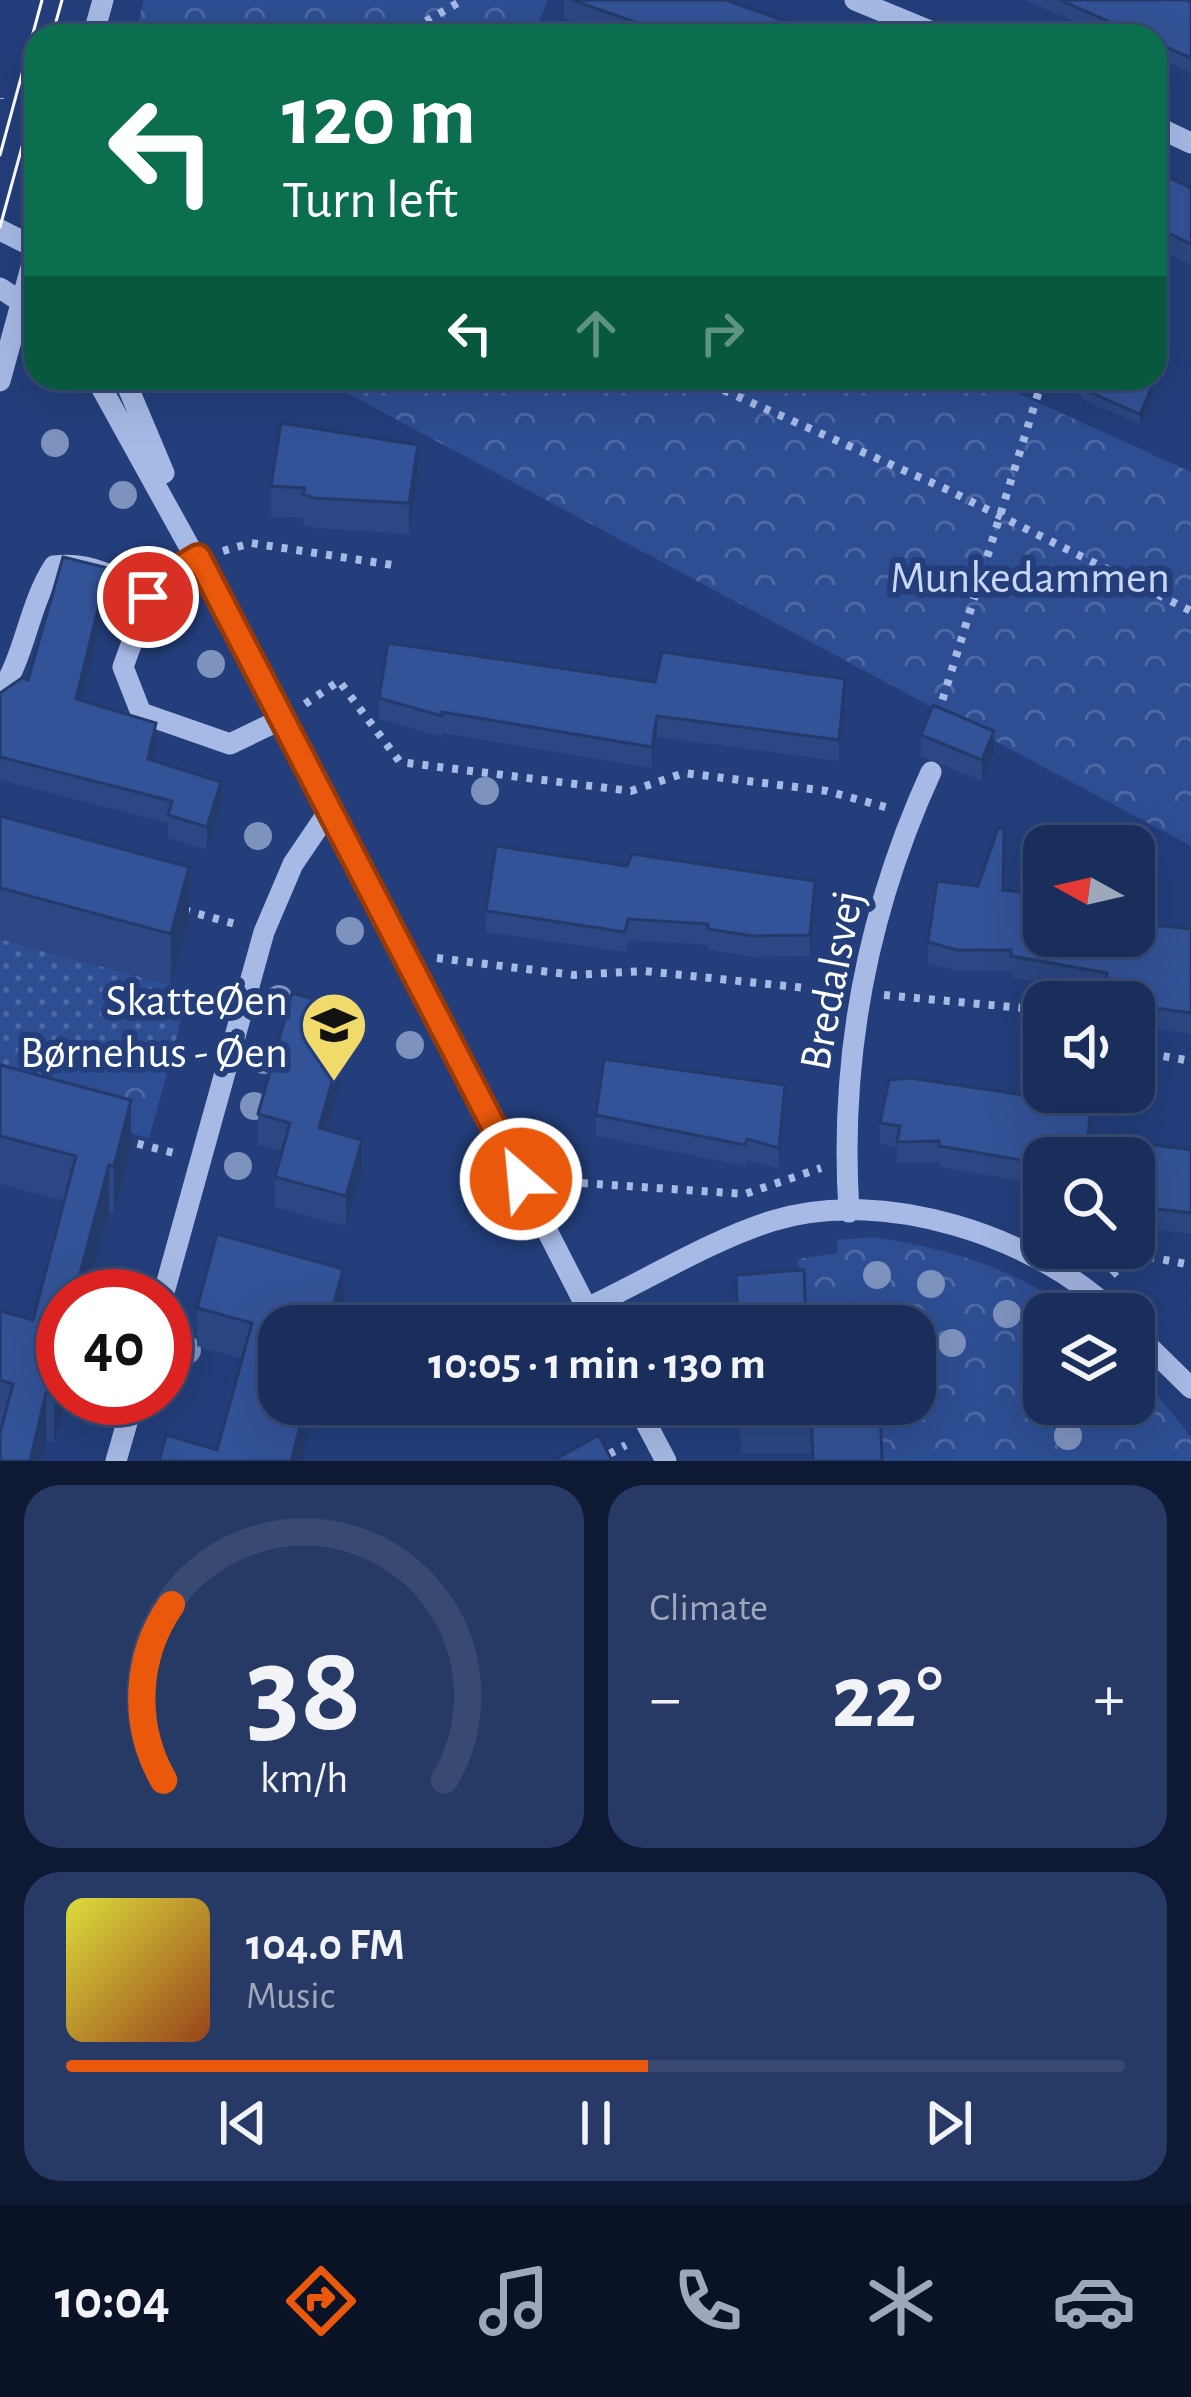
<!DOCTYPE html>
<html lang="en">
<head>
<meta charset="utf-8">
<style>
  body { margin:0; font-family:"Alegreya Sans",sans-serif; background:#273a65; color:#f1f3f6; height:100vh; display:flex; flex-direction:column; font-size:45px; white-space:nowrap }
  * { box-sizing:border-box; margin:0 }
  p { font-size:39px; color:#9fa8bb }
  .icon { flex:none; width:66px; height:66px; fill:none; stroke:currentColor; stroke-width:2; stroke-linecap:round; stroke-linejoin:round }
  .map { position:relative; height:1461px; overflow:hidden }
  .side { display:flex; flex-direction:column; gap:24px; padding:24px; background:#0e1933; flex:1 }
  .side>* { flex:none }
  .banner { position:absolute; left:24px; top:24px; width:1143px; height:366px; border-radius:36px; box-shadow:0 12px 48px #0002,0 0 0 3px #384a72; background:#0b6e4f; color:#fff; overflow:hidden }
  .needle { width:78px; rotate:278deg }
  .buttons { position:absolute; left:1023px; top:825px; display:grid; gap:24px }
  .buttons a { display:grid; place-items:center; width:132px; height:132px; border-radius:24px; background:#1a2e5c; box-shadow:0 12px 48px #0002,0 0 0 3px #384a72; font-size:60px }
  .speed { position:absolute; left:36px; top:1269px; display:flex; gap:24px; font-size:60px; font-weight:700; text-align:center }
  .speed>* { display:grid; place-content:center; width:156px; height:156px; border-radius:50%; background:#1a2e5c; box-shadow:0 12px 48px #0002,0 0 0 3px #384a72; line-height:1 }
  .speed .limit { border:18px solid #d22; background:#fff; color:#111 }
  .pin { position:absolute; display:grid; place-items:center; width:102px; height:102px; color:#fff; margin:-51px; border:6px solid #fff; border-radius:50%; box-shadow:0 3px 12px #0007 }
  .me { position:absolute; width:132px; margin:-66px; rotate:333deg; stroke-linejoin:round; filter:drop-shadow(0 0 9px #0008) }
  .turn { display:flex; align-items:center; gap:42px; height:252px; padding:0 60px; font-size:54px }
  .turn .icon { width:156px; height:156px; stroke-width:2.5 }
  .turn b { display:block; font-size:84px; line-height:102px }
  .lanes { display:flex; align-items:center; height:114px; padding:0 60px; background:#0003; justify-content:center; gap:60px; direction:ltr }
  .lanes .off { opacity:.35 }
  .big { font-size:90px; font-weight:700; line-height:1.1 }
  .side .card { flex:1; display:flex; flex-direction:column; justify-content:center; gap:18px; min-width:0; padding:0 42px; border-radius:36px; background:#273a65 }
  .side .dial { align-items:center; gap:0 }
  .dial svg { height:312px; overflow:visible; fill:none; stroke:#384a72; stroke-width:7; stroke-linecap:round; text-anchor:middle }
  .dial text { fill:#f1f3f6; stroke:none }
  .song { display:flex; align-items:center; gap:36px }
  .cover { width:144px; height:144px; border-radius:18px; background:linear-gradient(135deg,hsl(60 70% 55%),hsl(20 70% 35%)) }
  .played { height:12px; border-radius:6px; background:linear-gradient(90deg,#ea580c 55%,#384a72 55%) }
  .keys { display:flex; justify-content:space-around; direction:ltr }
  .heat { display:flex; justify-content:space-between; align-items:center; font-size:66px; direction:ltr }
  .side .tiles { flex:1; display:grid; gap:24px; grid-template-columns:1fr 1fr }
  .card:last-child { grid-column:span 2 }
  .trip { position:absolute; left:258px; top:1305px; width:678px; height:120px; border-radius:36px; background:#1a2e5c; box-shadow:0 12px 48px #0002,0 0 0 3px #384a72; font-weight:700; line-height:120px; text-align:center }
  .tabs { display:flex; height:192px; justify-content:space-around; align-items:center; background:#0a1225; color:#9fa8bb }
  .tabs .icon { width:84px; height:84px }
  .tabs .on { color:#ea580c }
  .tabs b { font-size:54px; color:#f1f3f6 }
  .map>svg:first-child { display:block }
  .grass { fill:url(#grass-dots) }
  .park { fill:url(#park-crowns) }
  .lines { fill:none; stroke-linecap:round; stroke-linejoin:round }
  .path { stroke:#a6bae5; stroke-width:8; stroke-dasharray:6 9; stroke-linecap:butt }
  .minor { stroke:#a6bae5; stroke-width:21 }
  .tram { stroke:#fff; stroke-width:3 }
  .tree { fill:#7e92be }
  .wall { fill:#2c4783 }
  .shaded-wall { fill:#243a6a }
  .building { fill:#335398; stroke:#243a6a; stroke-width:3 }
  .route-casing { stroke:#983908; stroke-width:30 }
  .route { stroke:#ea580c; stroke-width:21 }
  .labels { text-anchor:middle; stroke-width:12; stroke-linejoin:round; paint-order:stroke }
  .park-label { font-size:45px; fill:#c9d7f4; stroke:#233e7b }
  .street-label { font-size:45px; fill:#fff; stroke:#233e7b }
  .poi-label { font-size:45px; fill:#fff; stroke:#233e7b; text-anchor:end }
</style>
</head>
<body>
<div class="map">
<svg width="1191" height="1461" viewBox="0 0 1191 1461">
  <defs>
    <pattern id="grass-dots" width="8" height="8" patternUnits="userSpaceOnUse" patternTransform="scale(3)"><rect width="8" height="8" fill="#2d4e93"/><path d="M2 2h.1M6 6h.1" fill="none" stroke="#4c69a3" stroke-width="1.8" stroke-linecap="round"/></pattern>
    <pattern id="park-crowns" width="20" height="18" patternUnits="userSpaceOnUse" patternTransform="scale(3)"><rect width="20" height="18" fill="#2d4e93"/><path d="M2 6a3 3 0 1 1 6 0M12 15a3 3 0 1 1 6 0" fill="none" stroke="#4c69a3"/></pattern>
  </defs>
  <rect width="100%" height="100%" fill="#233e7b"/>
  <path class="grass" d="M 0,939 L 189,990 L 167,1073 L 68,1046 L 50,1112 L 0,1098 Z"/>
  <path class="park" d="M 144,0 L 548,0 L 533,36 L 134,36 Z
    M 306,378 L 984,378 L 1191,472 L 1191,846 L 334,386 Z
    M 67,1046 L 167,1073 L 149,1138 L 50,1112 Z
    M 874,1237 C 951,1249 1015,1269 1079,1314 L 1044,1314 L 1044,1404 L 1134,1404 L 1134,1366 L 1191,1437 L 1191,1461 L 880,1461 L 808,1404 L 915,1404 L 915,1326 L 805,1326 L 798,1259 L 837,1253 L 837,1240 Z"/>
  <g class="lines">
    <path class="path" d="M 400,36 L 463,0
      M 0,99 L 0,98
      M 35,154 L 36,152
      M 696,378 L 946,489 L 1191,611
      M 223,551 L 251,543 L 399,566
      M 305,704 L 339,681 L 400,762 L 631,791 L 684,773 L 827,791 L 889,808
      M 938,714 L 1043,378
      M 184,910 L 239,925
      M 437,958 L 574,975 L 644,971 L 834,991
      M 884,995 L 1044,1010
      M 1134,1051 L 1191,1061
      M 123,1140 L 178,1154
      M 552,1181 L 745,1194 L 821,1168
      M 1112,1275 L 1135,1254 L 1191,1265
      M 596,1461 L 626,1445"/>
    <path class="minor" d="M 855,0 L 942,36
      M 93,36 L 103,0
      M 1155,126 L 1191,143
      M 0,230 L 36,248
      M 0,288 L 36,312
      M 96,378 L 284,718 L 596,1326
      M 124,378 L 164,473
      M 0,381 L 36,249
      M 198,557 C 147,588 143,613 123,667 L 141,713 L 230,744 L 284,718
      M 0,693 C 26,654 28,606 54,566 C 91,561 118,578 148,597
      M 849,1212 C 839,1058 867,912 931,772
      M 163,1296 L 264,932 L 293,864 L 331,808
      M 587,1308 C 647,1280 709,1241 772,1221 C 881,1186 1036,1236 1115,1314
      M 1134,1332 L 1191,1388
      M 636,1404 L 666,1461
      M 116,1461 L 134,1398"/>
    <path class="tram" d="M 52,36 L 62,0
      M 0,155 L 42,0
      M 0,227 L 36,96"/>
  </g>
  <g class="tree">
    <circle cx="55" cy="443" r="14"/>
    <circle cx="123" cy="495" r="14"/>
    <circle cx="211" cy="664" r="14"/>
    <circle cx="485" cy="791" r="14"/>
    <circle cx="258" cy="836" r="14"/>
    <circle cx="350" cy="931" r="14"/>
    <circle cx="279" cy="999" r="14"/>
    <circle cx="410" cy="1045" r="14"/>
    <circle cx="264" cy="1060" r="14"/>
    <circle cx="254" cy="1106" r="14"/>
    <circle cx="238" cy="1166" r="14"/>
    <circle cx="877" cy="1275" r="14"/>
    <circle cx="931" cy="1284" r="14"/>
    <circle cx="1007" cy="1314" r="14"/>
    <circle cx="952" cy="1343" r="14"/>
    <circle cx="187" cy="1350" r="14"/>
    <circle cx="1068" cy="1436" r="14"/>
  </g>
  <path class="wall" d="M 564,0 L 726,0 L 827,36 L 615,36 L 564,18 Z
    M 1024,0 L 1186,0 L 1191,2 L 1191,73 L 1155,57 L 1155,36 L 1109,36 Z
    M 1155,171 L 1191,188 L 1191,265 L 1155,248 Z
    M 1067,378 L 1139,378 L 1153,395 L 1140,424 L 1085,401 Z
    M 418,475 L 409,534 L 314,528 L 303,524 L 303,518 L 271,517 L 271,486 Z
    M 108,591 L 81,701 L 156,747 L 153,761 L 221,805 L 207,850 L 168,838 L 168,823 L 0,780 L 0,693 L 28,680 Z
    M 655,682 L 845,700 L 839,761 L 657,737 L 652,768 L 442,733 L 442,737 L 379,719 L 379,698 Z
    M 921,735 L 994,752 L 982,781 L 921,756 Z
    M 0,816 L 189,918 L 171,985 L 0,939 Z
    M 978,886 L 1004,890 L 1044,936 L 1191,929 L 1191,1034 L 1134,1026 L 1134,1002 L 1104,1002 L 1104,994 L 1011,977 L 1011,971 L 957,971 L 928,963 L 928,942 Z
    M 815,902 L 810,956 L 753,957 L 708,950 L 708,945 L 628,940 L 625,952 L 486,932 L 486,911 Z
    M 352,1041 L 327,1131 L 362,1171 L 346,1226 L 275,1207 L 275,1177 L 282,1151 L 258,1145 L 258,1114 Z
    M 0,1065 L 131,1148 L 114,1213 L 109,1212 L 86,1296 L 63,1296 L 54,1443 L 0,1427 L 0,1311 L 33,1320 L 64,1201 L 0,1184 Z
    M 785,1106 L 779,1169 L 747,1160 L 745,1166 L 596,1136 L 596,1115 Z
    M 880,1123 L 1090,1136 L 1191,1150 L 1191,1234 L 1134,1227 L 1134,1158 L 1044,1158 L 1044,1185 L 939,1167 L 939,1162 L 897,1163 L 897,1147 L 880,1144 Z
    M 197,1308 L 343,1308 L 217,1450 L 242,1359 L 197,1346 Z
    M 739,1404 L 880,1404 L 882,1461 L 811,1461 L 811,1453 L 741,1453 Z"/>
  <path class="shaded-wall" d="M 1153,384 L 1153,395 L 1140,424 L 1140,414 Z
    M 418,445 L 418,475 L 409,534 L 409,503 Z
    M 108,568 L 108,591 L 76,723 L 76,699 Z
    M 845,679 L 845,700 L 839,761 L 839,740 Z
    M 657,716 L 657,737 L 652,768 L 652,747 Z
    M 156,723 L 156,747 L 148,783 L 148,759 Z
    M 994,731 L 994,752 L 982,781 L 982,760 Z
    M 221,782 L 221,805 L 207,850 L 207,827 Z
    M 189,867 L 189,918 L 171,985 L 171,934 Z
    M 815,881 L 815,902 L 810,956 L 810,935 Z
    M 352,1010 L 352,1041 L 319,1159 L 319,1128 Z
    M 785,1085 L 785,1106 L 779,1169 L 779,1148 Z
    M 131,1100 L 131,1148 L 114,1213 L 114,1166 Z
    M 362,1140 L 362,1171 L 346,1226 L 346,1196 Z
    M 109,1165 L 109,1212 L 86,1296 L 74,1296 Z
    M 343,1269 L 343,1308 L 338,1326 L 328,1326 Z
    M 63,1363 L 63,1398 L 66,1398 L 54,1443 L 54,1395 Z
    M 46,1393 L 46,1441 L 41,1461 L 30,1461 Z
    M 306,1404 L 317,1404 L 301,1461 L 291,1461 Z"/>
  <path class="building" d="M 572,0 L 726,0 L 827,36 L 675,36 Z
    M 1060,0 L 1186,0 L 1191,2 L 1191,58 L 1155,42 L 1155,36 L 1142,36 Z
    M 1155,171 L 1191,188 L 1191,244 L 1155,227 Z
    M 1076,378 L 1139,378 L 1153,384 L 1140,414 L 1085,390 Z
    M 281,423 L 418,445 L 409,503 L 314,498 L 303,494 L 305,488 L 271,486 Z
    M 63,557 L 108,568 L 76,699 L 156,723 L 148,759 L 221,782 L 207,827 L 168,815 L 172,801 L 0,757 L 0,693 L 22,678 L 28,680 Z
    M 388,643 L 655,682 L 662,652 L 845,679 L 839,740 L 657,716 L 652,747 L 442,712 L 442,716 L 379,698 Z
    M 933,705 L 994,731 L 982,760 L 921,735 Z
    M 0,816 L 189,867 L 171,934 L 0,888 Z
    M 998,828 L 1004,829 L 1003,890 L 1044,895 L 1044,936 L 1134,936 L 1134,923 L 1191,929 L 1191,1013 L 1134,1005 L 1134,1002 L 1104,1000 L 1107,973 L 1011,956 L 1011,950 L 957,950 L 928,942 L 937,881 L 978,886 Z
    M 496,846 L 627,866 L 632,854 L 815,881 L 810,935 L 753,936 L 708,929 L 708,924 L 628,919 L 625,932 L 486,911 Z
    M 292,993 L 352,1010 L 319,1128 L 362,1140 L 346,1196 L 275,1177 L 290,1123 L 258,1114 Z
    M 604,1059 L 785,1085 L 779,1148 L 747,1139 L 745,1145 L 596,1115 Z
    M 0,1065 L 131,1100 L 114,1166 L 109,1165 L 74,1296 L 63,1296 L 63,1363 L 54,1395 L 46,1393 L 30,1461 L 0,1461 L 0,1433 L 13,1384 L 0,1380 L 0,1311 L 33,1320 L 76,1156 L 0,1136 Z
    M 910,1078 L 1091,1105 L 1088,1136 L 1191,1150 L 1191,1213 L 1134,1206 L 1134,1158 L 1044,1158 L 1044,1164 L 939,1146 L 939,1141 L 897,1142 L 900,1126 L 880,1123 L 889,1080 Z
    M 217,1234 L 343,1269 L 328,1326 L 279,1326 L 279,1404 L 306,1404 L 291,1461 L 159,1461 L 166,1435 L 217,1450 L 252,1323 L 197,1308 Z
    M 804,1270 L 806,1326 L 738,1326 L 736,1275 Z
    M 741,1404 L 880,1404 L 882,1461 L 813,1461 L 811,1415 L 741,1415 Z
    M 599,1435 L 612,1461 L 552,1461 Z"/>
  <g class="lines">
    <g class="route-casing">
      <path id="route" d="M 148,597 L 166,576 L 198,557 L 521,1179"/>
    </g>
    <use href="#route" class="route"/>
  </g>
  <defs>
    <g id="school-pin" transform="scale(3.45)"><path d="M0 17L-7.5 6A9.5 9.5 0 1 1 7.5 6Z" fill="#f0db6a" stroke="#233e7b"/><path d="M0-5L7-2L0 1L-7-2ZM-4 1L0 2.5L4 1V4Q0 6-4 4Z" fill="#111"/></g>
  </defs>
  <g fill-rule="evenodd">
    <use href="#school-pin" x="334" y="1025"/>
  </g>
  <g class="labels">
    <g class="park-label">
      <text x="1030" y="592">Munkedammen</text>
    </g>
    <g class="street-label">
      <text transform="translate(830 980) rotate(-79)" y="16">Bredalsvej</text>
    </g>
    <g class="poi-label">
      <text x="288" y="1015">SkatteØen<tspan x="288" dy="52">Børnehus - Øen</tspan></text>
    </g>
  </g>
</svg>
<div class="buttons">
<a><svg class="needle" viewBox="-14 -14 28 28"><path d="M0-13l5 13h-10z" fill="#e53935"/><path d="M0 13l5-13h-10z" fill="#9fa8bb"/></svg></a>
<a><svg class="icon" aria-label="sound" viewBox="0 0 24 24"><path d="M4 9h4l5-4v14l-5-4H4zM17 9q2 3 0 6"/></svg></a>
<a><svg class="icon" aria-label="search" viewBox="0 0 24 24"><circle cx="10" cy="10" r="6"/><path d="M15 15l6 6"/></svg></a>
<a><svg class="icon" aria-label="layers" viewBox="0 0 24 24"><path d="M12 4l9 5-9 5-9-5zM3 14l9 5 9-5"/></svg></a>
</div>
<div class="speed"><div class="limit">40</div></div>
<div class="pin" style="left:148px;top:597px;background:#d93025"><svg class="icon" aria-label="arrive" viewBox="0 0 24 24"><path d="M6 21V4h12l-3 4 3 4H6"/></svg></div>
<svg class="me" style="left:521px;top:1179px" viewBox="-20 -20 40 40"><circle r="17" fill="#ea580c" stroke="#fff" stroke-width="3"/><path d="M0-11L8 9 0 5-8 9z" fill="#fff"/></svg>
<div class="trip">10:05 · 1 min · 130 m</div>
<div class="banner">
<div class="turn"><svg class="icon" aria-label="left" viewBox="0 0 24 24"><path d="M17 20v-9H6M10 6l-5 5 5 5"/></svg><div><b>120 m</b>Turn left</div></div>
<div class="lanes"><svg class="icon" aria-label="left" viewBox="0 0 24 24"><path d="M17 20v-9H6M10 6l-5 5 5 5"/></svg><svg class="icon off" aria-label="ahead" viewBox="0 0 24 24"><path d="M12 20V5M6 11l6-6 6 6"/></svg><svg class="icon off" aria-label="right" viewBox="0 0 24 24"><path d="M7 20v-9h11M14 6l5 5-5 5"/></svg></div>
</div>
</div>
<section class="side">
<div class="tiles">
<div class="card dial"><svg viewBox="0 0 100 80">
<path d="M14 69A42 42 0 1 1 86 69"/>
<path d="M14 69A42 42 0 0 1 16 24" stroke="#ea580c"/>
<text x="50" y="56" font-size="32" font-weight="700">38</text>
<text x="50" y="72" font-size="11">km/h</text>
</svg></div>
<div class="card"><p>Climate</p>
<div class="heat"><a>−</a><b class="big">22°</b><a>+</a></div>
</div>
<div class="card">
<div class="song"><i class="cover"></i><div><b>104.0 FM</b><p>Music</p></div></div>
<div class="played"></div>
<div class="keys"><svg class="icon" aria-label="previous" viewBox="0 0 24 24"><path d="M18 5L8 12l10 7zM5 5v14"/></svg><svg class="icon" aria-label="pause" viewBox="0 0 24 24"><path d="M8 5v14M16 5v14"/></svg><svg class="icon" aria-label="next" viewBox="0 0 24 24"><path d="M6 5l10 7-10 7zM19 5v14"/></svg></div>
</div>
</div>
</section>
<nav class="tabs">
<b>10:04</b>
<svg class="icon on" aria-label="directions" viewBox="0 0 24 24"><path d="M12 3l9 9-9 9-9-9zM9 14v-3h6M13 9l2 2-2 2"/></svg>
<svg class="icon" aria-label="music" viewBox="0 0 24 24"><path d="M9 18V5l10-2v13"/><circle cx="6" cy="18" r="3"/><circle cx="16" cy="16" r="3"/></svg>
<svg class="icon" aria-label="phone" viewBox="0 0 24 24"><path d="M5 4h4l2 5-3 2q2 4 5 5l2-3 5 2v4C11 20 4 13 5 4z"/></svg>
<svg class="icon" aria-label="climate" viewBox="0 0 24 24"><path d="M12 3v18M4 7l16 10M4 17L20 7"/></svg>
<svg class="icon" aria-label="car" viewBox="0 0 24 24"><path d="M5 17H2v-5l4-1 3-4h7l3 4 3 1v5h-3M9 17h6M6 11h13"/><circle cx="7" cy="17" r="2"/><circle cx="17" cy="17" r="2"/></svg>
</nav>
</body>
</html>
